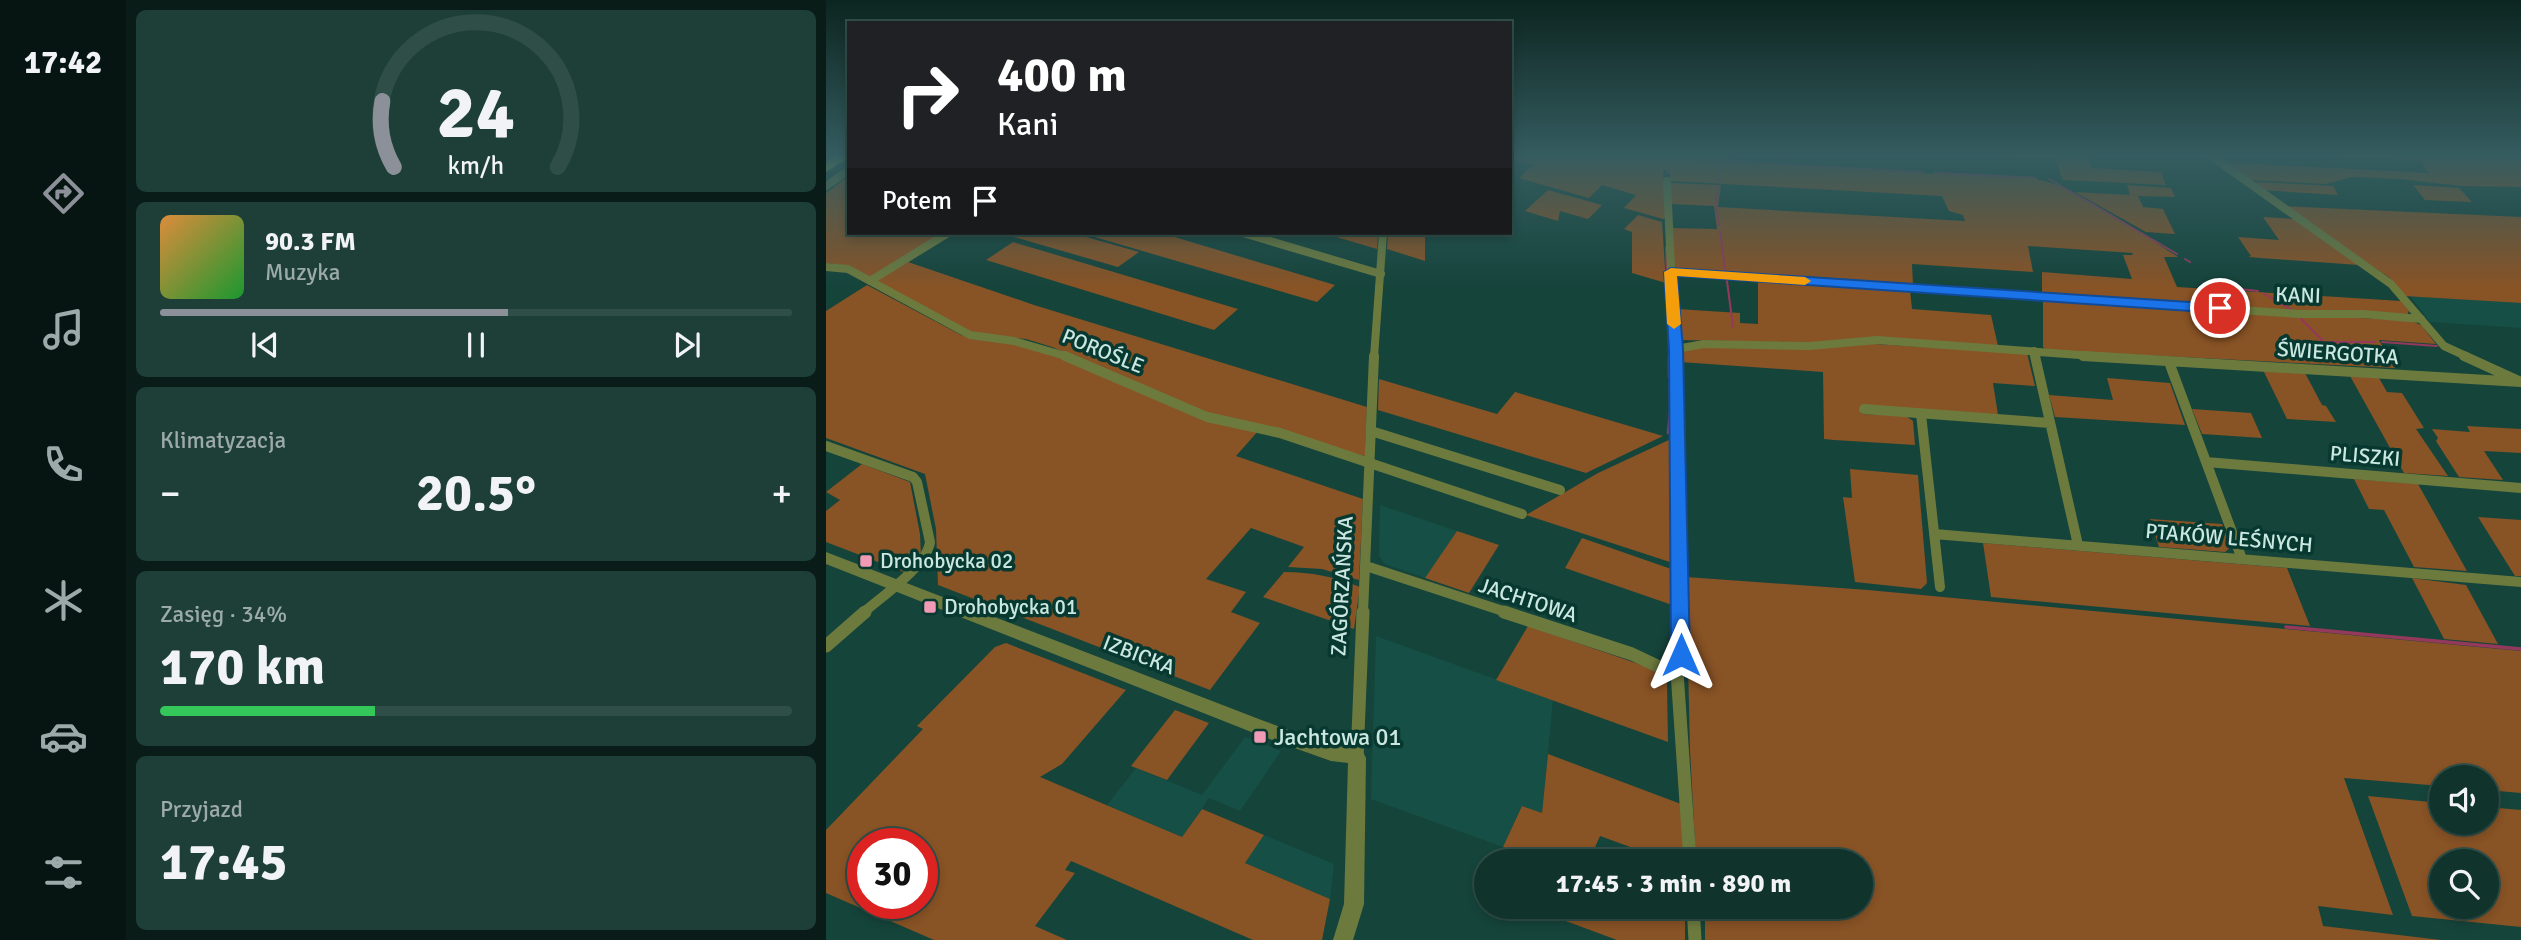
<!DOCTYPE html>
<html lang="pl">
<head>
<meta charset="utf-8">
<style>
  body { margin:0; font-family:Signika,sans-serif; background:#1e3f38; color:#f1f3f6; height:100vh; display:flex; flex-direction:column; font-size:26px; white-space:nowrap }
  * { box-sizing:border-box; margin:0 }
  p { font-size:23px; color:#9caaa9 }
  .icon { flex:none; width:38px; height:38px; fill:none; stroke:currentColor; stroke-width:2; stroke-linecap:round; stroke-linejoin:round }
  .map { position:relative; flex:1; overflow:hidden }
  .side { display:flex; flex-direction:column; gap:10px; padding:10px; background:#091c18; width:700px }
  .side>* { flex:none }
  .guide { position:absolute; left:21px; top:21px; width:665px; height:214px; border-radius:0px; box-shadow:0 4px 10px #0003,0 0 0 2px #304e48; background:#202124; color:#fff; overflow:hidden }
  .buttons { position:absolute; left:1603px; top:765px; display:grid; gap:14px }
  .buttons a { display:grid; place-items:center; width:70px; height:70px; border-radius:50%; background:#10332c; box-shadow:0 4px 10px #0003,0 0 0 2px #304e48; font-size:35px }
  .speed { position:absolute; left:21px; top:828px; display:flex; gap:14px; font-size:35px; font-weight:700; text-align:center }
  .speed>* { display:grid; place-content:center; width:91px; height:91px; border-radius:50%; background:#10332c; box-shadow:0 4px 10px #0003,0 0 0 2px #304e48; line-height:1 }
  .speed .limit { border:10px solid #d22; background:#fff; color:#111 }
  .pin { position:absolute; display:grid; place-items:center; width:60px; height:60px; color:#fff; margin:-30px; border:4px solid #fff; border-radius:50%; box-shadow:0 2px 7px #0007 }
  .me { position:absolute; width:77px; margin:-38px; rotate:0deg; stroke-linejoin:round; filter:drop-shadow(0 0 5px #0008) }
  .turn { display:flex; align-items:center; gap:24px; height:147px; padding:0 35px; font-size:32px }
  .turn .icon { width:91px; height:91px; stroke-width:2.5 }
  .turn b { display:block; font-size:49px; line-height:60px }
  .then { display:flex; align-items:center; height:66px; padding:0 35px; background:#0003; gap:14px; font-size:26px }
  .big { font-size:52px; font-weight:700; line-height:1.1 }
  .side .tile { flex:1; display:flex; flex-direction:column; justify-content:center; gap:10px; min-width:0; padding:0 24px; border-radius:10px; background:#1e3f38 }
  .side .dial { align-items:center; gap:0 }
  .dial svg { height:182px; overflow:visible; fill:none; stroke:#304e48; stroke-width:7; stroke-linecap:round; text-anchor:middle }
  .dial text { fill:#f1f3f6; stroke:none }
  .song { display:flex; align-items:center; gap:21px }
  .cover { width:84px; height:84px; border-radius:10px; background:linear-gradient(135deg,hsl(30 70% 55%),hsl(130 70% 35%)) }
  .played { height:7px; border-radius:4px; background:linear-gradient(90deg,#8c9099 55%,#304e48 55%) }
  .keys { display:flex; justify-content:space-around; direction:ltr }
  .heat { display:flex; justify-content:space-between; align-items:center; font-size:38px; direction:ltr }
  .charge { height:10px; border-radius:5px; background:linear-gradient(90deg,#34c759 34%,#304e48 0) }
  .trip { position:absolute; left:648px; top:849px; width:399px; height:70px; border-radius:35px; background:#10332c; box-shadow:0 4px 10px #0003,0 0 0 2px #304e48; font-weight:700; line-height:70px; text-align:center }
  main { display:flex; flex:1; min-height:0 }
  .menu { display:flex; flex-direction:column; width:126px; justify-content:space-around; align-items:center; background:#061412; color:#9caaa9 }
  .menu .icon { width:49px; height:49px }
  .menu .selected { color:#8c9099 }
  .menu b { font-size:32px; color:#f1f3f6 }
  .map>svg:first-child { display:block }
  .built { fill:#164f45 }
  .green { fill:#885325; fill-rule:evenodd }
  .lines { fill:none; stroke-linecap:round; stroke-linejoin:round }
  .stream-far2 { stroke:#95395c; stroke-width:2 }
  .stream-far1 { stroke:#95395c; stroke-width:2.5 }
  .stream { stroke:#95395c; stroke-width:3.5 }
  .minor-far2 { stroke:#6d7a3e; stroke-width:8 }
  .minor-far1 { stroke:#6d7a3e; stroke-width:10 }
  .minor { stroke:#6d7a3e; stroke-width:13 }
  .tertiary { fill:#6d7a3e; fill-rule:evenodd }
  .motorway { fill:#b3cb4f; fill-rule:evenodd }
  .route { fill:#1a73e8; stroke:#114b97; stroke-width:2 }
  .slow { fill:#f59e0b }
  .poi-dot { fill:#f09ab5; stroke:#073931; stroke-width:2.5 }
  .labels { text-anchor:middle; stroke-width:7; stroke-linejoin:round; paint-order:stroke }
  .street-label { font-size:21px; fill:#cae8e1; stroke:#073931 }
  .poi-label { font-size:21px; fill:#cae8e1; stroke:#073931; text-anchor:start }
  .near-poi-label { font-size:24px; fill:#cae8e1; stroke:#073931; text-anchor:start }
</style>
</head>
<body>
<main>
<nav class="menu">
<b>17:42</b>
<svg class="icon selected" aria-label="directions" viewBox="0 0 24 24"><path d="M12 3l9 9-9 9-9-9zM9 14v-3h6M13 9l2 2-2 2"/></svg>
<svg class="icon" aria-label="music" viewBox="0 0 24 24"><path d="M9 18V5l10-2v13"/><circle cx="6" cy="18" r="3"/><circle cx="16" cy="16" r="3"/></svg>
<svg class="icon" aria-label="phone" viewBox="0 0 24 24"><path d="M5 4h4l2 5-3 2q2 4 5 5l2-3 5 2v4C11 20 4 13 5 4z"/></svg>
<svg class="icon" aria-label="climate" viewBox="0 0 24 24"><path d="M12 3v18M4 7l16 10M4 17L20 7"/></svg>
<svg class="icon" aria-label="car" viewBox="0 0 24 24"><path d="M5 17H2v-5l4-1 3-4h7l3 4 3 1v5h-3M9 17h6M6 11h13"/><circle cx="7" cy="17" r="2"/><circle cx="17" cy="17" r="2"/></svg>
<svg class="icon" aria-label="filters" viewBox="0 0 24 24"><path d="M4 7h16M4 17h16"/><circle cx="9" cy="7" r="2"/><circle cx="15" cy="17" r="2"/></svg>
</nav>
<section class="side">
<div class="tile dial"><svg viewBox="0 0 100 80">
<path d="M14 69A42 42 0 1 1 86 69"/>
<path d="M14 69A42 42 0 0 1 9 40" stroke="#8c9099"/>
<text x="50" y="56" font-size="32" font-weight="700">24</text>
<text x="50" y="72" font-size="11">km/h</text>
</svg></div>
<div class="tile">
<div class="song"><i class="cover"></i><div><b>90.3 FM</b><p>Muzyka</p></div></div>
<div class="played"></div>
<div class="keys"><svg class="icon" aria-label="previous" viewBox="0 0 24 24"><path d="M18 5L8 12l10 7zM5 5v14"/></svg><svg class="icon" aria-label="pause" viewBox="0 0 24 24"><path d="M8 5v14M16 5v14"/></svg><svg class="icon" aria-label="next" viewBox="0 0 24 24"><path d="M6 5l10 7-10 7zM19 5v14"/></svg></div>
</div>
<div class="tile"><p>Klimatyzacja</p>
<div class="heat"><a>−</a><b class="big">20.5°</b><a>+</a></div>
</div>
<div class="tile"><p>Zasięg · 34%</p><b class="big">170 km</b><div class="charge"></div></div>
<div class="tile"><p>Przyjazd</p><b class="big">17:45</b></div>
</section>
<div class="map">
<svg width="1695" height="940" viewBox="0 0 1695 940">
  <rect width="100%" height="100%" fill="#15443b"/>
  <path class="built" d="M 1584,296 L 1695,303 L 1695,328 L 1604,322 Z
    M 554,505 L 631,531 L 599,578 L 559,564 L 553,556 Z
    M 550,636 L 727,700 L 716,814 L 696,806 L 677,847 L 545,799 Z
    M 419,737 L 455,751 L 414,811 L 383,798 L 356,837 L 281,805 L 310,768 L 376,795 Z
    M 438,835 L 508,864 L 504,899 L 419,863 Z"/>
  <path class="green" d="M 684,156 L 902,156 L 903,161 L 1108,174 L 1108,172 L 1211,177 L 1212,180 C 1240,181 1324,239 1352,257 L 1338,257 L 1351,287 L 1575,301 L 1583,311 L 1581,315 L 1472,311 L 1221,294 L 1216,292 L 1216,272 L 1306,279 L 1297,255 L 1306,255 L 1307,253 L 1202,246 L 1207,272 L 1086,264 L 1087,285 L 853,269 L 848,267 L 846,228 L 891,229 L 888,206 L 845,204 L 844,183 L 895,185 L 892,207 L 1139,221 L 1137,215 L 1123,211 L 1116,196 L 844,181 L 844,170 L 837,170 L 840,217 L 837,219 L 798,208 L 810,195 L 776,185 L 763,198 L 693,178 L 707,165 L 684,159 Z
    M 1175,156 L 1262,156 L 1265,168 L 1335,172 L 1340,185 L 1237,180 L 1229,159 Z
    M 1505,156 L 1695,156 L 1695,187 L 1636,186 L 1573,179 L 1526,177 L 1500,184 L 1421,180 L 1395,162 L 1603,173 L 1594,161 Z
    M 23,176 L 23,233 L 127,233 L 82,262 L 208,305 L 541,407 L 539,456 L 387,415 L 226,347 L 200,339 L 167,336 L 143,331 L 24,266 L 0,263 L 0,193 Z
    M 1433,182 L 1507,186 L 1512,195 L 1434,190 L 1424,183 Z
    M 1301,185 L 1345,188 L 1349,197 L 1312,196 L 1317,207 L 1337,209 L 1349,234 L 1320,232 L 1249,192 L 1304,195 Z
    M 1587,185 L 1633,188 L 1646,202 L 1599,200 Z
    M 722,190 L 776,205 L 762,219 L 734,211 L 732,221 L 699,211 Z
    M 1457,206 L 1695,217 L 1695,303 L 1578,296 L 1564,278 Z
    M 812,215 L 836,222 L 840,283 L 806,273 L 806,232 L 798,229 Z
    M 1437,217 L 1469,219 L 1533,265 L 1422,257 L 1425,256 L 1412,237 L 1453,240 Z
    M 174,233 L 246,233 L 313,252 L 292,267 Z
    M 255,233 L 335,233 L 509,285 L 491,302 Z
    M 497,233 L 552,233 L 551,249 Z
    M 562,233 L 599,233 L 599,261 L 561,249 Z
    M 187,242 L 412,309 L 388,330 L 160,260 Z
    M 932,280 L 1084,290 L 1086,309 L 1165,315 L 1172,346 L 853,340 L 851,309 L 914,313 L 914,323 L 932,324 Z
    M 41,285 L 135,335 L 147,339 L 192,345 L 235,357 L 379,419 L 433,430 L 410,456 L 537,499 L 533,580 L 496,569 L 462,567 L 478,547 L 425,528 L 380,579 L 420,592 L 405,612 L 434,623 L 384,690 L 112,585 L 110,529 L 99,474 L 0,438 L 0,311 Z
    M 1220,299 L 1585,321 L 1595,325 L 1610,344 L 1553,340 L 1569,368 L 1220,350 L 1217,347 L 1217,301 Z
    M 1031,343 L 1201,353 L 1209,386 L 1167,383 L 1172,415 L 1035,405 L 1036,414 L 1080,416 L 1087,421 L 1089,445 L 1008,440 L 998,439 L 997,372 L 854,362 L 857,351 L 867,348 Z
    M 1437,370 L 1479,373 L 1496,405 L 1500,406 L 1510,422 L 1461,419 Z
    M 1524,376 L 1553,378 L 1561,392 L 1576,393 L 1598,428 L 1590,429 L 1622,476 L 1578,473 Z
    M 1281,378 L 1344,383 L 1359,425 L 1229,417 L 1223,395 L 1287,400 Z
    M 553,379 L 671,414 L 689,392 L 837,436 L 760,473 L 552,410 Z
    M 1366,409 L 1425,413 L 1436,438 L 1376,434 Z
    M 1641,426 L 1695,429 L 1695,453 L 1658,451 L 1677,480 L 1633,477 L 1610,441 L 1612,438 L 1606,429 L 1644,432 Z
    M 845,439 L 849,440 L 850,564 L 700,515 L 772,473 Z
    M 36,464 L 84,482 L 94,534 L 95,557 L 78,572 L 0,542 L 0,511 L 14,500 L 0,492 Z
    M 1024,469 L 1092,475 L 1101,583 L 1095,589 L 1029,582 L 1017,497 L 1026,498 Z
    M 1528,479 L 1592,484 L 1641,571 L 1588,567 L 1558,510 L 1543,509 Z
    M 1652,517 L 1695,520 L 1695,576 L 1689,576 Z
    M 1324,519 L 1396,524 L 1405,547 L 1399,552 L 1333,547 Z
    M 631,531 L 673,545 L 643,593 L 599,578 Z
    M 756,538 L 851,571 L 852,607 L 739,568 Z
    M 1157,543 L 1461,568 L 1484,626 L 1165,597 Z
    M 458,572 C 485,572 509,577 534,587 L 528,629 L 437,597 Z
    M 860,577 L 1042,590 L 1695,651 L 1695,793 L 1661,790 L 1661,777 L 1615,777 L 1615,786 L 1518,778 L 1567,915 L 1492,906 L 1497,926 L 1615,940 L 879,940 L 879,907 L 1034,906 L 1034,861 L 870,861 L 864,750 Z
    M 1586,578 L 1640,585 L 1672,644 L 1618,639 Z
    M 702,626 L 833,671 L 841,683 L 842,742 L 670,680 Z
    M 180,643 L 300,690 L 236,764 L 214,777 L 356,837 L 376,809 L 438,835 L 419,863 L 504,899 L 496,940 L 427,940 L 245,861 L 239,870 L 249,873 L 209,926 L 241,940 L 108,940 L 0,893 L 0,830 L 97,729 L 91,726 L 169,647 ZM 37,844 L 96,844 L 96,903 L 37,903 Z
    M 349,710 L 383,723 L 341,780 L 305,766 Z
    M 722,754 L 855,804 L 858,861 L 843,861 L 774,836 L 763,861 L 699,861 L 701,856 L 677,847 L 696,806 L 716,813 Z
    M 1542,796 L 1615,803 L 1615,822 L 1661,822 L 1661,807 L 1695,810 L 1695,927 L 1586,916 ZM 1615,861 L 1661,861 L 1661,906 L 1615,906 Z
    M 702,907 L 859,907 L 859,940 L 791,940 Z"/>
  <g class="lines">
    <path class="stream-far2" d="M 842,173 L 845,160 L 856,159 L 1096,172
      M 1110,173 L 1210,178
      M 1223,179 L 1351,254
      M 892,182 L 895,161
      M 892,186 L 890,207 L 893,226
      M 894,231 L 899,270
      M 840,247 L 841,282
      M 1359,259 L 1364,262
      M 901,281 L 907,327
      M 842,287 L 842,301
      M 1413,289 L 1432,291
      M 1437,293 L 1466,310
      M 842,308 L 843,357
      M 1475,319 L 1498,342 L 1549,342
      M 1556,342 L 1611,346"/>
    <path class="stream-far1" d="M 843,356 L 843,377
      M 844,386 L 844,406
      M 842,433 L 844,412"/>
    <path class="stream" d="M 1460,627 L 1695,649"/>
    <path class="minor-far2" d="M 1385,156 L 1565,284 L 1618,346 L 1642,357
      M 841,181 L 849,357
      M 0,186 L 23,170
      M 417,233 L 555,274
      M 0,267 L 22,269 L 144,335 L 188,341 L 243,357
      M 845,272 L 1473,314 L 1537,314 L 1595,319
      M 44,281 L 122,233
      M 850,349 L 878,344 L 984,346 L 1051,340 L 1281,357
      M 1208,351 L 1209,357
      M 548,357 L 557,233"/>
    <path class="minor-far1" d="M 239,356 L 381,417 L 454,433 L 696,514
      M 849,356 L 855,613
      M 1209,356 L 1252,545
      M 1257,356 L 1695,382
      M 1638,356 L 1695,382
      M 1343,362 L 1416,559
      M 1038,409 L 1224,423
      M 1095,414 L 1114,587
      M 545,431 L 734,490
      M 0,446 L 87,477 L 91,482 L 104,542 C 101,566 55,597 37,613
      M 1380,462 L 1695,488
      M 1108,534 L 1695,582
      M 540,566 L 683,613
      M 537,613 L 548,356"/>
    <path class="minor" d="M 678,612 L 806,654 L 844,672 L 851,672
      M 855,612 L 855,655 L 851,672 L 864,861
      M 0,646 L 39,612
      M 531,758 L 537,612
      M 867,906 L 869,940"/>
    <path class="tertiary" d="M 0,552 L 438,721 L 505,745 L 521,745 L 537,752 L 540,758 L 538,904 L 527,940 L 507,940 L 518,904 L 522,763 L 505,761 L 438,737 L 0,564 Z"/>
    <path class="motorway" d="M 8,156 L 23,157 L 0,172 L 0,162 Z"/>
  </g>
  <linearGradient id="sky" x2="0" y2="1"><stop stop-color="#0c2520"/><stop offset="0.54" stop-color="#355c60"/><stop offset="1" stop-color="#355c60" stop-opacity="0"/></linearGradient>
  <rect width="1695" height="288" fill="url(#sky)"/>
  <path class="route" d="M 845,268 L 1394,304 L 1401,308 L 1394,313 L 851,276 L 857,349 L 864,655 L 861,661 L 855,663 L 848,661 L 845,655 L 843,349 L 838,272 Z"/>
  <path class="slow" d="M 845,268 L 979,277 L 985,281 L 979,285 L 851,276 L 855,324 L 848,329 L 841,324 L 838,272 Z"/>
  <g class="poi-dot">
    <rect x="33" y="554" width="14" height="14" rx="3.5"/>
    <rect x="97" y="600" width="14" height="14" rx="3.5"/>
    <rect x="427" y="730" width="14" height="14" rx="3.5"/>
  </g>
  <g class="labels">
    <g class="street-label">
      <text transform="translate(1472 295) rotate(2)" y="7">KANI</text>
      <text transform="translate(277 351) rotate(22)" y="7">POROŚLE</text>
      <text transform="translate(1512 353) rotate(4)" y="7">ŚWIERGOTKA</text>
      <text transform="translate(1539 456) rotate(5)" y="7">PLISZKI</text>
      <text transform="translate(1403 538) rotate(5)" y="7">PTAKÓW LEŚNYCH</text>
      <text transform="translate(516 586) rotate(-87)" y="7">ZAGÓRZAŃSKA</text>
      <text transform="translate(702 600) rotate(18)" y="7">JACHTOWA</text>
      <text transform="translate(313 655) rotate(21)" y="7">IZBICKA</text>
    </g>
    <g class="poi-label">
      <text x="54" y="568">Drohobycka 02</text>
      <text x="118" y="614">Drohobycka 01</text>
    </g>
    <g class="near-poi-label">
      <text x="448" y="745">Jachtowa 01</text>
    </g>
  </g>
</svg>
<div class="buttons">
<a><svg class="icon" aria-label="sound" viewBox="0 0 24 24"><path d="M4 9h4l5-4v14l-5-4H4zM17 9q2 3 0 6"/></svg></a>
<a><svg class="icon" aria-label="search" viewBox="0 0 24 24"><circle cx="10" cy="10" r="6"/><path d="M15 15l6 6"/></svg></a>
</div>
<div class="speed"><div class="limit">30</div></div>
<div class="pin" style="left:1394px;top:308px;background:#d93025"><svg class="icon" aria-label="arrive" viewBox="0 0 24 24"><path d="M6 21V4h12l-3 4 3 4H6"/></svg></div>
<svg class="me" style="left:855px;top:655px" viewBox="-20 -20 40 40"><path d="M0-17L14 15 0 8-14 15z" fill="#1a73e8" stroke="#fff" stroke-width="4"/></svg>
<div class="trip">17:45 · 3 min · 890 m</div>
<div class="guide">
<div class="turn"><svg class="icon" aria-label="right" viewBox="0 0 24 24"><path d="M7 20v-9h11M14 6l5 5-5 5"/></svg><div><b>400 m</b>Kani</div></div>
<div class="then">Potem<svg class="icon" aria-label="arrive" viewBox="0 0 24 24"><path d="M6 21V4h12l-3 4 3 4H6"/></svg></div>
</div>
</div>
</main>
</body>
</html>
